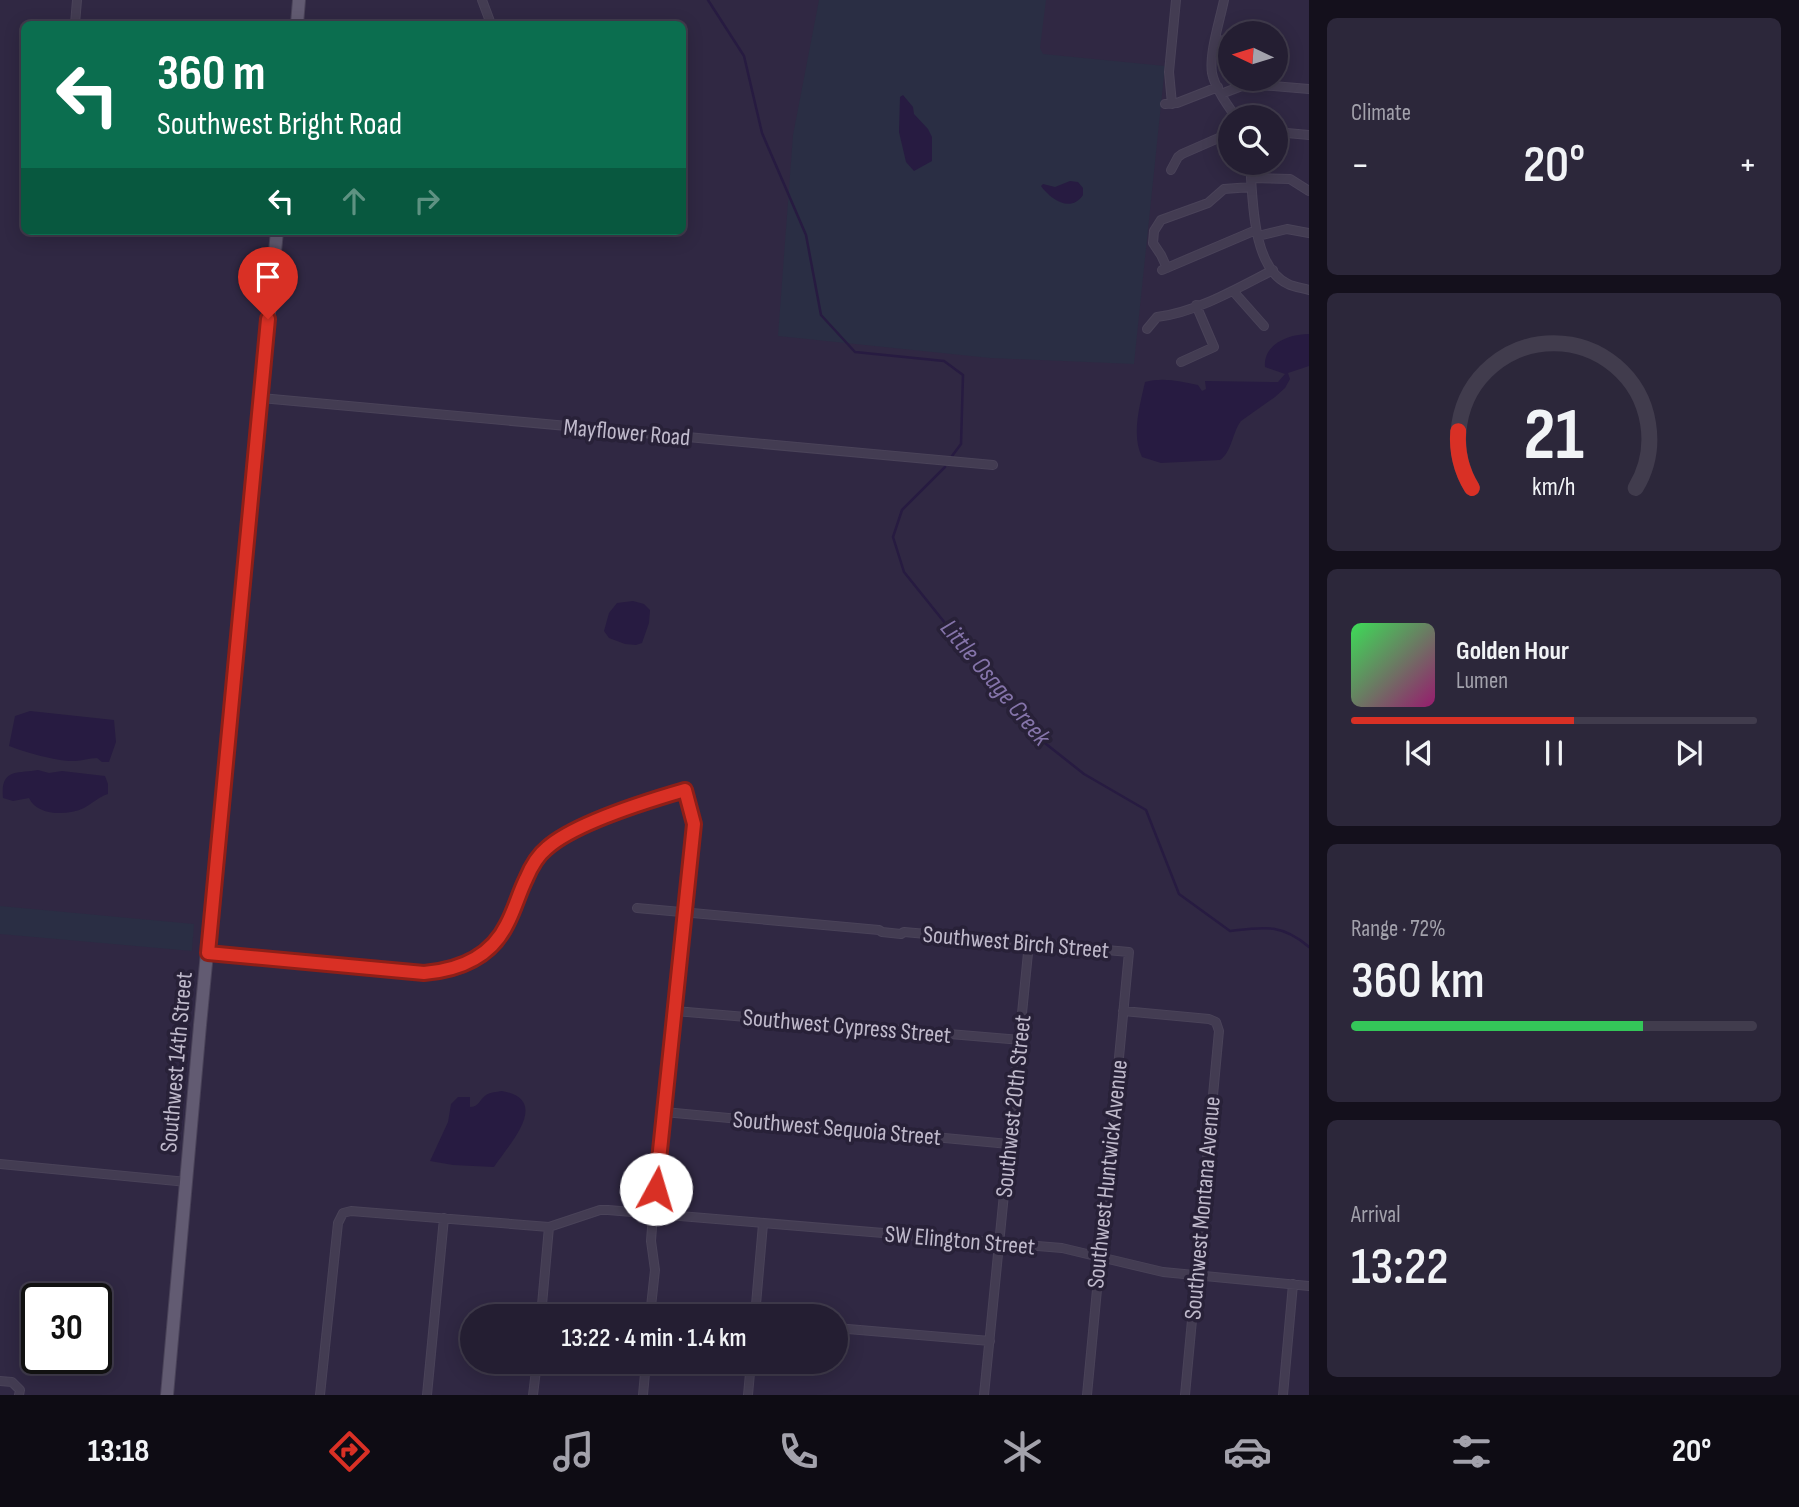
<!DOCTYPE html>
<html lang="en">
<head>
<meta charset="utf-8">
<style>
  body { margin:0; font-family:"Sofia Sans Condensed",sans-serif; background:#2c273a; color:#f1f3f6; height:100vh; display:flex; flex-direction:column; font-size:26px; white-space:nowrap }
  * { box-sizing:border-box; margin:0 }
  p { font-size:23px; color:#a3a2ac }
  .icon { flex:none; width:38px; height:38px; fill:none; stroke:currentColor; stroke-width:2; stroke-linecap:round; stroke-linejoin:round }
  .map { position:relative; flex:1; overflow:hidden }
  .sheet { display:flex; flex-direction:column; gap:18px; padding:18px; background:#14101c; width:490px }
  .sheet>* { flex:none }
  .guide { position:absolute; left:21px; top:21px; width:665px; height:214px; border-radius:10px; box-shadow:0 4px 18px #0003,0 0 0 2px #413c4d; background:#0b6e4f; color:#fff; overflow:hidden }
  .needle { width:46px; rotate:274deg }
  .buttons { position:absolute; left:1218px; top:21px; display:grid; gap:14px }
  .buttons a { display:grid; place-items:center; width:70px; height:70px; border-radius:50%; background:#241e32; box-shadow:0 4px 18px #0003,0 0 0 2px #413c4d; font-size:35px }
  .speed { position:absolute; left:21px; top:1283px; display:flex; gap:14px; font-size:35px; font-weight:700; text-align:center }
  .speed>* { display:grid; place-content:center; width:91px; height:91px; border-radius:50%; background:#241e32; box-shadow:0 4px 18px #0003,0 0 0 2px #413c4d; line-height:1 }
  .speed .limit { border:4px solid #111; border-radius:10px; background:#fff; color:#111 }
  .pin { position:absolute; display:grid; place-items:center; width:60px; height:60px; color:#fff; margin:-72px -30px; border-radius:50% 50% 50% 0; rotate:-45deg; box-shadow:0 0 7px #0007 }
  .pin .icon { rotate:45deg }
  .me { position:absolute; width:77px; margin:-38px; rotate:6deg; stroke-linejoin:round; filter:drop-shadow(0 0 5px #0008) }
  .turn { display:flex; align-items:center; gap:24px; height:147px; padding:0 21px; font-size:32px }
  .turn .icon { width:91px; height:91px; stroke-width:2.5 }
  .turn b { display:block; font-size:49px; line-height:60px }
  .lanes { display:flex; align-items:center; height:66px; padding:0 21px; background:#0003; justify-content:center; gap:35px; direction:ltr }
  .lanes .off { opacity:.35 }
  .big { font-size:52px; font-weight:600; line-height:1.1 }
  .sheet .widget { flex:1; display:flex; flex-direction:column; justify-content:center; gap:10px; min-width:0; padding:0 24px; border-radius:10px; background:#2c273a }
  .sheet .dial { align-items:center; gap:0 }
  .dial svg { height:182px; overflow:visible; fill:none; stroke:#413c4d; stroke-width:7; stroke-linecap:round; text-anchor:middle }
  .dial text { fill:#f1f3f6; stroke:none }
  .song { display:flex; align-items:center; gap:21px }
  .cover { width:84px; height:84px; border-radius:10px; background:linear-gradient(135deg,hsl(130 70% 55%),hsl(320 70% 35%)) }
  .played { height:7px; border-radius:4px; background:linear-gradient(90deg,#d93025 55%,#413c4d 55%) }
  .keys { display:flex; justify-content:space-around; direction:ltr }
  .heat { display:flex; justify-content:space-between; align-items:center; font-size:38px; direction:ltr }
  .charge { height:10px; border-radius:5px; background:linear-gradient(90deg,#34c759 72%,#413c4d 0) }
  .trip { position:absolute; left:460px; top:1304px; width:388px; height:70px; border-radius:35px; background:#241e32; box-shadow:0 4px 18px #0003,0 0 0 2px #413c4d; font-weight:600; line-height:70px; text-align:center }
  .tabs { display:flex; height:112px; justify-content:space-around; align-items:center; background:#0e0c14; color:#a3a2ac }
  .tabs .icon { width:49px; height:49px }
  .tabs .selected { color:#d93025 }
  .tabs b { font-size:32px; color:#f1f3f6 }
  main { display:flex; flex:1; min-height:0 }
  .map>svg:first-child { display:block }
  .green { fill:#2a2e44 }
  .water { fill:#271b41 }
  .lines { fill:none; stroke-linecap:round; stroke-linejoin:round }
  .stream { stroke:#271b41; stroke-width:2.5 }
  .minor-casing { stroke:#4a4359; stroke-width:10 }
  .primary-casing { stroke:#4a4359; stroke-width:14 }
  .minor { stroke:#433c52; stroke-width:8 }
  .primary { stroke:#625b72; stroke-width:12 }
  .route-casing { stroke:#8d1f18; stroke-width:18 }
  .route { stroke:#d93025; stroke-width:12 }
  .labels { text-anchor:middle; stroke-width:7; stroke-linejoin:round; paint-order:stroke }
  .street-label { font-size:24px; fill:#c0bacc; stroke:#282138 }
  .water-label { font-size:26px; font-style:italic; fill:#8574aa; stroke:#282138 }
</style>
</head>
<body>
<main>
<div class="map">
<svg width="1309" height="1395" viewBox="0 0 1309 1395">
  <rect width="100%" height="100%" fill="#302843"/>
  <path class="green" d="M 819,0 L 1046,0 L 1040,48 L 1043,54 L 1165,66 L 1134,364 L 990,358 L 778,336 L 793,135 Z
    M 0,906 L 194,924 L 192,951 L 0,934 Z"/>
  <path class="water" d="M 903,95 L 913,107 L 914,114 L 928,129 L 932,137 L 932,161 L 914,171 L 906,162 L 899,132 L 900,97 Z
    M 1070,181 L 1078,182 L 1083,188 L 1083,195 C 1071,213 1051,200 1041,186 L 1043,184 L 1055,187 Z
    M 1309,334 L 1309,366 L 1288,373 L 1290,379 L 1285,388 L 1275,397 L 1241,421 C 1232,433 1232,452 1220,460 L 1161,463 L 1142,457 C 1131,435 1140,405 1145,382 C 1162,377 1181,381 1198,385 L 1202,391 L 1206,389 L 1205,381 L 1278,382 L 1285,374 L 1265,367 C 1263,344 1289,334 1309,334 Z
    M 633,601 L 644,604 L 650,610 L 649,623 L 642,643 L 636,645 L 625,644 L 609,638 L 604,631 L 609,613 L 617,603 Z
    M 30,711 L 114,720 L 116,742 L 109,762 L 102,762 L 97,758 C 89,758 82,761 75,761 C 59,762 24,752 9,746 L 15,716 Z
    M 38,770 L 49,773 L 62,771 L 105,776 L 108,784 L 108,794 C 98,797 92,804 84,808 C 67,816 37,816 29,798 L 13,801 L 3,798 C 0,767 19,774 38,770 Z
    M 502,1091 C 552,1100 509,1144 494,1167 L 453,1165 L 430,1161 L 448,1122 L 451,1104 L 458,1097 L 470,1097 L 470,1107 C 479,1107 479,1100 486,1095 C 491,1092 496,1092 502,1091 Z"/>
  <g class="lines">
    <path class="stream" d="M 708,0 L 744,56 L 762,133 L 806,235 L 821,315 L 855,352 L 944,361 L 963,375 L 961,444 L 952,456
      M 945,467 L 902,510 L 893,537 L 904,572 L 1036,736 L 1084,774 L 1146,810 L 1179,894 L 1230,931 C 1263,927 1281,923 1309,947"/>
    <g class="minor-casing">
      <path id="minor" d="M 482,0 L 491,24
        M 1224,0 C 1220,20 1209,53 1212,73 C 1215,88 1227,105 1236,117
        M 75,24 L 77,0
        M 1216,40 L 1230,41
        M 1221,94 L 1247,84 L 1309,89
        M 1165,104 L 1177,103 L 1218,87
        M 1172,104 L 1169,72 L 1176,0
        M 1276,132 L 1309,135
        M 1250,163 C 1253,196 1251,267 1288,284 C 1294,287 1302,288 1309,290
        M 1171,170 L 1178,157 L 1182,154 L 1230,133
        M 1251,178 L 1290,179 L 1309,191
        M 1258,236 L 1287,229 L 1309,233
        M 1167,268 L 1161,255 L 1153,243 L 1154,231 L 1161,220 L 1208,203 L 1224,189 L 1251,187
        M 1162,270 L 1256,230
        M 1233,291 L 1264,326
        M 1147,329 L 1157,317 C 1195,313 1238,288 1273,270
        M 1181,362 L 1214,347 L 1196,305
        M 261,398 L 993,465
        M 637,908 L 879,930 L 882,932 L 901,934 L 904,932 L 1129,952 L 1087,1395
        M 208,953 L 424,973 C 459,970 491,957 507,924 C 515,909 519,893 526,879 C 532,867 537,856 546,848 C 575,823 647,802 685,790 L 694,823 L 653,1214 L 651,1241 L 655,1270 L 650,1316
        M 675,1011 L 1020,1040
        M 1123,1011 L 1209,1019 L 1216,1022 L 1219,1031 L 1185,1395
        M 664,1112 L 1009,1144
        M 0,1164 L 187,1182
        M 541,1316 L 549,1227
        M 755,1316 L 763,1224
        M 836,1328 L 990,1341
        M 0,1381 L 12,1382 L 20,1390 L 19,1395
        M 320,1395 L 338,1223 L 343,1213 L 351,1211 L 549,1227 L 600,1210 L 608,1210 L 1062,1248 L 1163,1272 L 1309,1286
        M 427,1395 L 444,1218
        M 533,1395 L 537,1362
        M 643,1395 L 646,1362
        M 748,1395 L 751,1362
        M 984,1395 L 1029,943
        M 1283,1395 L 1293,1284"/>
    </g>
    <g class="primary-casing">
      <path id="primary" d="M 297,24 L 299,0
        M 167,1395 L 200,1025 L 277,231"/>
    </g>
    <use href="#minor" class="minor"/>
    <use href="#primary" class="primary"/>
  </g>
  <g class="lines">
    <g class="route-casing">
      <path id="route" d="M 268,319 L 208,953 L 424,973 C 459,970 491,957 507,924 C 515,909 519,893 526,879 C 531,867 537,856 547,848 C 575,823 647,801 685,790 L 694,824 L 656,1189"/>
    </g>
    <use href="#route" class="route"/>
  </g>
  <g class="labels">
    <g class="street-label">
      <text transform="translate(627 432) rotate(5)" y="8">Mayflower Road</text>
      <text transform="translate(1016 942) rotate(5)" y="8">Southwest Birch Street</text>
      <text transform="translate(847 1026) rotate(5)" y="8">Southwest Cypress Street</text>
      <text transform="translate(176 1062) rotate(-85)" y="8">Southwest 14th Street</text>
      <text transform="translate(1013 1106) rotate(-84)" y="8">Southwest 20th Street</text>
      <text transform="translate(837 1128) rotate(5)" y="8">Southwest Sequoia Street</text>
      <text transform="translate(1107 1174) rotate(-84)" y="8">Southwest Huntwick Avenue</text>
      <text transform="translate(1202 1208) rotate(-85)" y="8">Southwest Montana Avenue</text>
      <text transform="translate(960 1240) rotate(5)" y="8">SW Elington Street</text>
    </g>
    <g class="water-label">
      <text transform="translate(996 682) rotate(50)" y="9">Little Osage Creek</text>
    </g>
  </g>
</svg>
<div class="buttons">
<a><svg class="needle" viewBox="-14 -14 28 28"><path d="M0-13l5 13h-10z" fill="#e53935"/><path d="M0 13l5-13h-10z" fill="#a3a2ac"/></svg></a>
<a><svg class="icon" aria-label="search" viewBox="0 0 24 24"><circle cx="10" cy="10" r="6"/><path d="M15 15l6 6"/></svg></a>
</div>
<div class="speed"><div class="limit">30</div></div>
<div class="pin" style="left:268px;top:319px;background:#d93025"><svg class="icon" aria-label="arrive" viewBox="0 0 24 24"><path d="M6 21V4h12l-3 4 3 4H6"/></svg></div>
<svg class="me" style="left:656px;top:1189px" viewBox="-20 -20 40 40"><circle r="19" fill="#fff"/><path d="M0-13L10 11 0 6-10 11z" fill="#d93025"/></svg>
<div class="trip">13:22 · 4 min · 1.4 km</div>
<div class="guide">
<div class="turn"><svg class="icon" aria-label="left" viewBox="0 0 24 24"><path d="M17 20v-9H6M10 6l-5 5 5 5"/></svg><div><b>360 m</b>Southwest Bright Road</div></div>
<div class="lanes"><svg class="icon" aria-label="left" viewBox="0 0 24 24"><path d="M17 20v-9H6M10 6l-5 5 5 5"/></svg><svg class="icon off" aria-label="ahead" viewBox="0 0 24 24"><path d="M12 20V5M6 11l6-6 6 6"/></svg><svg class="icon off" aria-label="right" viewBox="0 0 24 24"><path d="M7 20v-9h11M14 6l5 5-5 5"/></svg></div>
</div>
</div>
<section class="sheet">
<div class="widget"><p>Climate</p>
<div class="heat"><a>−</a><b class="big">20°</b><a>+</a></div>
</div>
<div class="widget dial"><svg viewBox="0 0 100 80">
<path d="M14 69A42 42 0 1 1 86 69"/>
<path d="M14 69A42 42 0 0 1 8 44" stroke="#d93025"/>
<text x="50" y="56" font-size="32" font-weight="700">21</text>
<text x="50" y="72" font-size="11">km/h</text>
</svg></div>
<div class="widget">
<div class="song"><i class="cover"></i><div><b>Golden Hour</b><p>Lumen</p></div></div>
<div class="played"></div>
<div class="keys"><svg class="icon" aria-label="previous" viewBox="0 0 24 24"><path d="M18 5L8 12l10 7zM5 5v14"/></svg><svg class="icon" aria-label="pause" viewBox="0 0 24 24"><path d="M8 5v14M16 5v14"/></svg><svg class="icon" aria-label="next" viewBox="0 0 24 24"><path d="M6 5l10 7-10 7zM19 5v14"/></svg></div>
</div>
<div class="widget"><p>Range · 72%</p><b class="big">360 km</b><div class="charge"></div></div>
<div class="widget"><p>Arrival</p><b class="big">13:22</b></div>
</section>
</main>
<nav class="tabs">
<b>13:18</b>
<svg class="icon selected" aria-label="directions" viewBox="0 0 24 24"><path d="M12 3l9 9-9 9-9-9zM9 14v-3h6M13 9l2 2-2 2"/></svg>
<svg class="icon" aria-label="music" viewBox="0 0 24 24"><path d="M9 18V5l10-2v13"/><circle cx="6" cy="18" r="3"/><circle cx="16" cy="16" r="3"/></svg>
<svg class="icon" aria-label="phone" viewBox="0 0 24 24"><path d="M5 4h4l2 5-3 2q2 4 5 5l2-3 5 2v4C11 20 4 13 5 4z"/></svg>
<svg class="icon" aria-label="climate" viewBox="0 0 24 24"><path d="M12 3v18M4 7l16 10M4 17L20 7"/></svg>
<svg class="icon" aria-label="car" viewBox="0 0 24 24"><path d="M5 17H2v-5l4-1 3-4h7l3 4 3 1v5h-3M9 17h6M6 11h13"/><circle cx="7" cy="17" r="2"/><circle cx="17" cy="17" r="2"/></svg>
<svg class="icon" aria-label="filters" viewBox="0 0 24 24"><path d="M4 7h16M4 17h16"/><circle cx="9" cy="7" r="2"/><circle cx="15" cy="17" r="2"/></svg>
<b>20°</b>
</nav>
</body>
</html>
